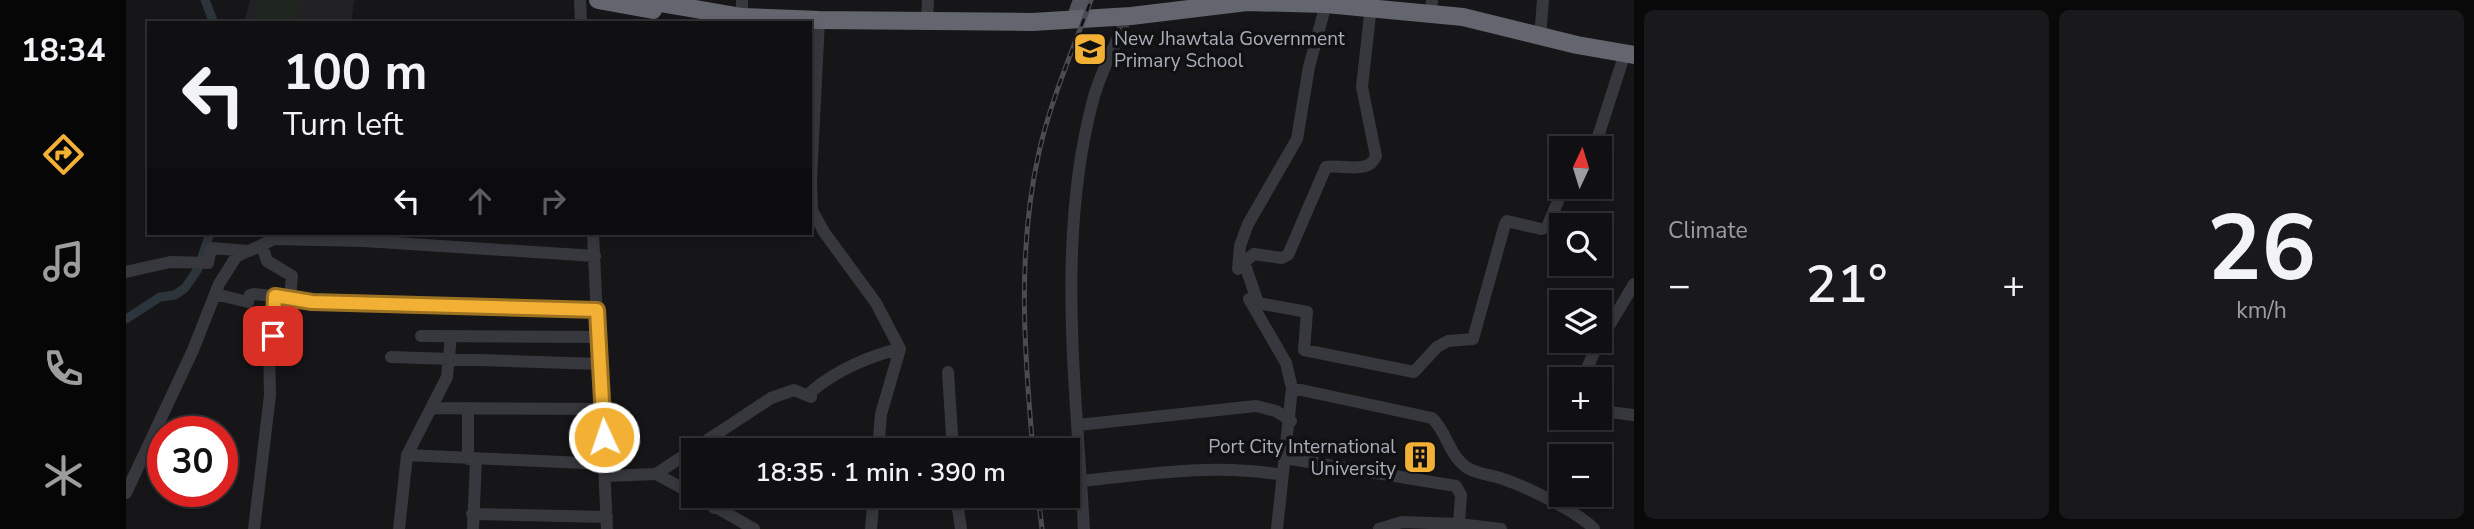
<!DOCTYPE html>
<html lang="en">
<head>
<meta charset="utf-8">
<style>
  body { margin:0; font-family:"Nunito Sans",sans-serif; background:#19191b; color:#f1f3f6; height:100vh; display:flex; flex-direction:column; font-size:26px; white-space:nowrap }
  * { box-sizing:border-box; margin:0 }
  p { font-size:23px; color:#9c9d9f }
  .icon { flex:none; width:38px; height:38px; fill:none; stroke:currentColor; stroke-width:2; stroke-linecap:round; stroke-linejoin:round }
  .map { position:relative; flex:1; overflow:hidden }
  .drawer { display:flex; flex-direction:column; gap:10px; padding:10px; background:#09090a; width:840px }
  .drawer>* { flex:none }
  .hud { position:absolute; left:21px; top:21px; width:665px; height:214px; border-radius:0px; box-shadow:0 4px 10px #0003,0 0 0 2px #303032; background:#101012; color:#f1f3f6; overflow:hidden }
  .needle { width:46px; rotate:4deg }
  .tools { position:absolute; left:1423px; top:136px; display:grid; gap:14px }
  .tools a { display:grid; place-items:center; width:63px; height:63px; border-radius:0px; background:#101012; box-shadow:0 4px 10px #0003,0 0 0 2px #303032; font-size:35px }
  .speed { position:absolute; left:21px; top:416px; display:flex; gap:14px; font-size:35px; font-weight:700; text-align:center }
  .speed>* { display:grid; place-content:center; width:91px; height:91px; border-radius:50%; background:#101012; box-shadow:0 4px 10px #0003,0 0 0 2px #303032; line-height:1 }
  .speed .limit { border:10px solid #d22; background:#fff; color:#111 }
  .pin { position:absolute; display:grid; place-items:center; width:60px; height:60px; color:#fff; margin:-30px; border-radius:14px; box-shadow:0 4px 10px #0006 }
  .me { position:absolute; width:77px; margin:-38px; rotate:357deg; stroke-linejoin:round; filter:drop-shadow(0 0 5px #0008) }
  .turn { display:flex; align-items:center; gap:24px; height:147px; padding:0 21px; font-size:32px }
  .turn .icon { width:91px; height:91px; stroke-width:2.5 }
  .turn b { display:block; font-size:49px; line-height:60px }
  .lanes { display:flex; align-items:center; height:66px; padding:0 21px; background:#0003; justify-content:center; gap:35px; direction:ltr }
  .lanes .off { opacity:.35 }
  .big { font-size:52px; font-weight:600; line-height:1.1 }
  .drawer .widget { flex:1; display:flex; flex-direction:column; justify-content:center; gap:10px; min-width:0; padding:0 24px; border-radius:10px; background:#19191b }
  .drawer .dial { align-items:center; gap:0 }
  .dial b { font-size:91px; line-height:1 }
  .heat { display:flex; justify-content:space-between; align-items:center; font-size:38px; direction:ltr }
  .drawer .tiles { flex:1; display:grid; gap:10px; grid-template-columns:repeat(2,1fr) }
  .trip { position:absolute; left:555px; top:438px; width:399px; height:70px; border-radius:0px; background:#101012; box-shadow:0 4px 10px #0003,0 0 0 2px #303032; font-weight:600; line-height:70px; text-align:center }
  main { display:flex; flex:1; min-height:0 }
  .tab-bar { display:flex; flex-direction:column; width:126px; justify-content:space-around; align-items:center; background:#060607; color:#9c9d9f }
  .tab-bar .icon { width:49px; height:49px }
  .tab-bar .on { color:#f2b134 }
  .tab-bar b { font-size:32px; color:#f1f3f6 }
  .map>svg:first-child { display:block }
  .built { fill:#222225 }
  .green { fill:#1e261f }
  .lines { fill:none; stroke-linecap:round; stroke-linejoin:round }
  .canal { stroke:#2c353c; stroke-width:9 }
  .minor { stroke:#37383d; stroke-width:12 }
  .major { stroke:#53555c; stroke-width:16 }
  .highway { stroke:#63666e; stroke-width:18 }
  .rail-casing { stroke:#4a4c52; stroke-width:5 }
  .rail { stroke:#111113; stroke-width:2.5; stroke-dasharray:8; stroke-linecap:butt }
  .route-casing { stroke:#9d7322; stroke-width:18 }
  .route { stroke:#f2b134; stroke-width:12 }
  .labels { text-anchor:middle; stroke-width:7; stroke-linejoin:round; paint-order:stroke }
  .poi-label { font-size:19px; fill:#a8adb8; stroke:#111113; text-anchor:start }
</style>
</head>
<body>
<main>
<nav class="tab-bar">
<b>18:34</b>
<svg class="icon on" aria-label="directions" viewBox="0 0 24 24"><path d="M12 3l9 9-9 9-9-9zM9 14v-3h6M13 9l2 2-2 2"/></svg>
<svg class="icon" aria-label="music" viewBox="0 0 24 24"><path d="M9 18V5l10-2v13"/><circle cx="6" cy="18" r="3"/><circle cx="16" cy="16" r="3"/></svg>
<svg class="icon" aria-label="phone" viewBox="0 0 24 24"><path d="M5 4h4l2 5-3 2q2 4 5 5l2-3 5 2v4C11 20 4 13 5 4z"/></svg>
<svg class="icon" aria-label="climate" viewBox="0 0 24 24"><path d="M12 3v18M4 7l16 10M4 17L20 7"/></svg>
</nav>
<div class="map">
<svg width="1508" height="529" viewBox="0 0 1508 529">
  <rect width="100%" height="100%" fill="#161618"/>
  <path class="built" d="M 124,0 L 228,0 L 225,23 L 118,23 Z"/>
  <path class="green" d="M 134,0 L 174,0 L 169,23 L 128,23 Z"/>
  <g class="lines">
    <path class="canal" d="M 79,0 L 88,23
      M 0,319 L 34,297 L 49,295 L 59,288 L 72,269 L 84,233"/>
    <path class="minor" d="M 454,0 L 455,23
      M 616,0 L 616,22
      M 1305,14 L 1306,0
      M 1244,15 L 1236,87 L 1250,156 C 1243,175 1216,164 1200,167 L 1162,255 L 1156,258 L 1128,254 L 1118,262 L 1132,303 L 1181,312 L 1178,350 L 1288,372 L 1311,347 L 1322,341 L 1347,339 L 1379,224 L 1381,221 L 1415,229 L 1421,227 L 1438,187
      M 693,20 L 685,180 L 686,210 L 698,232 L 750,303 L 774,349
      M 801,21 L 802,0
      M 1414,37 L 1417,0
      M 1468,149 L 1499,53
      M 467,233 L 481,529
      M 136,245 L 141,261 L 166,276 L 164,298 L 174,301 L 471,310
      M 1112,269 L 1114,246 L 1122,224 L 1171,139 L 1183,67 L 1200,4
      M 0,272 L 44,262 L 82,263 L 85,248 L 123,251 L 148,239 L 238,241 L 469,256
      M 89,294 L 122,302 L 124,295
      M 128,294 L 157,297
      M 1123,299 L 1160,363 L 1166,388 L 1151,529
      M 295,336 L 473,337
      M 1474,341 L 1508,284
      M 265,357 L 474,364
      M 822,372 L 827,450
      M 1456,380 L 1473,341
      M 1166,388 L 1306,418 C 1321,432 1323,455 1340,467 C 1350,474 1366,475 1377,479 C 1399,486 1454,513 1468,529
      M 306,408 L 477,409
      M 1474,411 L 1508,415
      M 952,425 L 1130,406 L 1150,411 L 1165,421
      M 281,455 L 479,464
      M 1158,458 L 1330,486 L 1335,495 L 1333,524 L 1375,529
      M 342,459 L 342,408
      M 530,474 L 645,398 L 668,390 L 685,397 L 686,391 C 709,371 745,355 774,349 L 755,414 L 752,450
      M 480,476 L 530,474 L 567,494
      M 955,481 C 1021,474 1091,463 1156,475
      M 0,493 L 67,350 L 93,284 L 110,257 L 122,251
      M 569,495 L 628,529
      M 830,495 L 835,529
      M 588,508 L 595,495
      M 346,514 L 481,517
      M 128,529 L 144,395 L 143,343 L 147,336 L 149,296
      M 273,529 L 281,455 L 321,377 L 325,336
      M 347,529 L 350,459
      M 745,529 L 748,495
      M 958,529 C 950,387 930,239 967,100 C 974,74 987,50 997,26
      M 1253,529 L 1276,522 L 1333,524"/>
    <path class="major" d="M 948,20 L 955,0"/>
    <path class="highway" d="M 472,0 L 527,10
      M 516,0 L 616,17 L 693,20 L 906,22 L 1005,16 L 1121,2 L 1200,4 L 1337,17 L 1451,45 L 1508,55"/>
    <g class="rail-casing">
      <path id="rail" d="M 907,450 C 898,350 891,250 913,152 C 925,99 947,50 965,0
        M 912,495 L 916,529"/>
    </g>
    <use href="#rail" class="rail"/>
  </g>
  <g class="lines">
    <g class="route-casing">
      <path id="route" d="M 147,336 L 149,296 L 186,302 L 471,310 L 478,437"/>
    </g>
    <use href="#route" class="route"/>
  </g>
  <defs>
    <g id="school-square" transform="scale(1.75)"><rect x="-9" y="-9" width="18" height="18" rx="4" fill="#f2b134" stroke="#111113"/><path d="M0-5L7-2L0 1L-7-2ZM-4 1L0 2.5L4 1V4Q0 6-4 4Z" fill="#111"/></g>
    <g id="building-square" transform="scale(1.75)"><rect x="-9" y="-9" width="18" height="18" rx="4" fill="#f2b134" stroke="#111113"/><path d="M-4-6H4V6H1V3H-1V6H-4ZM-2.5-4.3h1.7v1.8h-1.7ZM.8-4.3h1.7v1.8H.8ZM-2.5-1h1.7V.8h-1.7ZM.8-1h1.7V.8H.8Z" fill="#111"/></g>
  </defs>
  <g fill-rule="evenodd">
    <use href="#school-square" x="964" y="49"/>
    <use href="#building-square" x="1294" y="457"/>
  </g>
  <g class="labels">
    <g class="poi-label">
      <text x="988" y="45">New Jhawtala Government<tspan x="988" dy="22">Primary School</tspan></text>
      <text x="1270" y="453" text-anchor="end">Port City International<tspan x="1270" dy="22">University</tspan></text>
    </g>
  </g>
</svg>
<div class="tools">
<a><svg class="needle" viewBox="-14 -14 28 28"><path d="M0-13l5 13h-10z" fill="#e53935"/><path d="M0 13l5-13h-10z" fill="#9c9d9f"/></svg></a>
<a><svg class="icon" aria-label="search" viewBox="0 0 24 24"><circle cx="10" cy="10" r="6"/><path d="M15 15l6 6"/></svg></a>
<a><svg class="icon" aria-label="layers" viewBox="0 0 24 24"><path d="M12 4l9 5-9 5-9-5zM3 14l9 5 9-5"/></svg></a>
<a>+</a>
<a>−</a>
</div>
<div class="speed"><div class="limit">30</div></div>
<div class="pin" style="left:147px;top:336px;background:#d93025"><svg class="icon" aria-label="arrive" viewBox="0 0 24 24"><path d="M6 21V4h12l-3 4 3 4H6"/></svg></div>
<svg class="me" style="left:478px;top:437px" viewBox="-20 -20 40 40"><circle r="17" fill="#f2b134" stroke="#fff" stroke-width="3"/><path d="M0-11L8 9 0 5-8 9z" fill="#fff"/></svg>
<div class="trip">18:35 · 1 min · 390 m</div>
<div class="hud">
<div class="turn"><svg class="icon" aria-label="left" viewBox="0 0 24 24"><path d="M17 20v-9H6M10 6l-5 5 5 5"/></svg><div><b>100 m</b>Turn left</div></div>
<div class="lanes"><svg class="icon" aria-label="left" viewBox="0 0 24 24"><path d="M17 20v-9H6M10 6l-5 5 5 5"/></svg><svg class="icon off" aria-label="ahead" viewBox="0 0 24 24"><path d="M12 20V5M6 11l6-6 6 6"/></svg><svg class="icon off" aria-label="right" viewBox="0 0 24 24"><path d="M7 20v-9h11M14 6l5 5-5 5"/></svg></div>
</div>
</div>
<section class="drawer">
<div class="tiles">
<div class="widget"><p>Climate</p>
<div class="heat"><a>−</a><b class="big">21°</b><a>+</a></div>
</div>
<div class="widget dial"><b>26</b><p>km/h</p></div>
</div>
</section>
</main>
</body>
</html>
